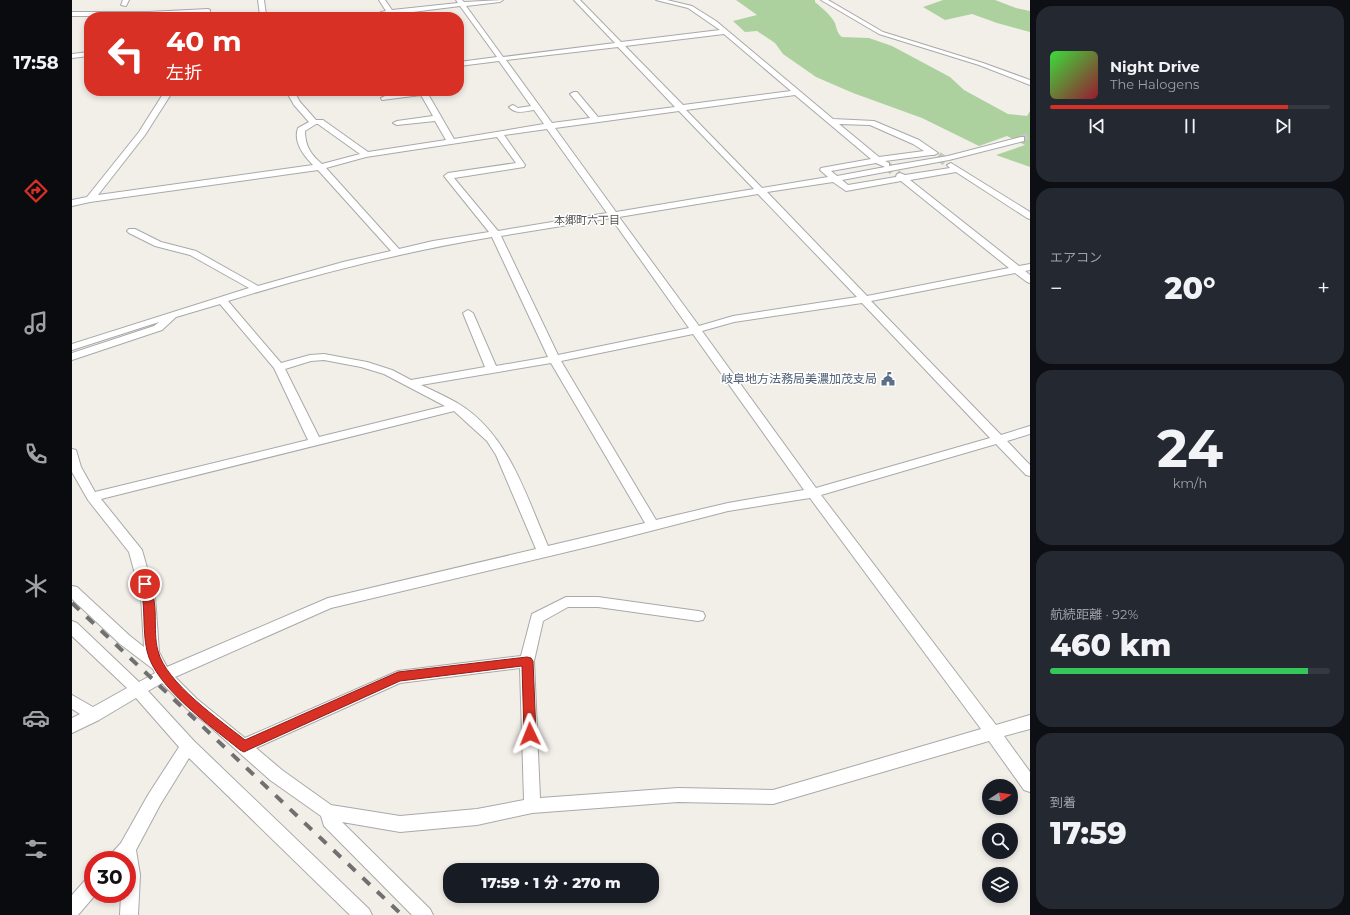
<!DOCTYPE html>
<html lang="ja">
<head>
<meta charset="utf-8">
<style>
  body { margin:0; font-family:Montserrat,"Noto Sans JP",sans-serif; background:#242831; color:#f1f3f6; height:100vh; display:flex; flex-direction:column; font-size:15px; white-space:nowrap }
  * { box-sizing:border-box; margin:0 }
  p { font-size:13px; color:#9ea1a6 }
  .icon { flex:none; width:22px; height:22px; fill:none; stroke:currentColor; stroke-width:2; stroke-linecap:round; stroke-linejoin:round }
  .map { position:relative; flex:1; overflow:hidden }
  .details { display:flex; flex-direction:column; gap:6px; padding:6px; background:#0d0f14; width:320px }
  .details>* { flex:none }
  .banner { position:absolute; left:12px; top:12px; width:380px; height:84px; border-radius:16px; box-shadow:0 2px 6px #0003; background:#d93025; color:#fff; overflow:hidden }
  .needle { width:26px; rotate:78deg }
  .fabs { position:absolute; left:910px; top:779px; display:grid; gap:8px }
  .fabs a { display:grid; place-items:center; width:36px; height:36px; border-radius:50%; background:#171b24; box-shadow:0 2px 6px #0003; font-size:20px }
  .speed { position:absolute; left:12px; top:851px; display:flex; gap:8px; font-size:20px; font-weight:700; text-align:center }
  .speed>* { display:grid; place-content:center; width:52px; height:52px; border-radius:50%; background:#171b24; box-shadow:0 2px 6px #0003; line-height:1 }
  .speed .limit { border:6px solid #d22; background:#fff; color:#111 }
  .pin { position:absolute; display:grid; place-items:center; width:34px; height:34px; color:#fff; margin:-17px; border:2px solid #fff; border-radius:50%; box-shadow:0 1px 4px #0007 }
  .me { position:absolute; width:44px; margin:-22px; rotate:358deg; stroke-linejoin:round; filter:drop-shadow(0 0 3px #0008) }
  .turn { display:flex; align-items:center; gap:14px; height:84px; padding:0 16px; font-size:18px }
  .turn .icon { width:52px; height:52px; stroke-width:2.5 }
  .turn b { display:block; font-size:28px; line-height:34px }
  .big { font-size:30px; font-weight:800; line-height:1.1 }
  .details .widget { flex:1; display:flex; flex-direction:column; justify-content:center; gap:6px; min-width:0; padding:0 14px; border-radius:16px; background:#242831 }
  .details .dial { align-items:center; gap:0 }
  .dial b { font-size:52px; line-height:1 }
  .song { display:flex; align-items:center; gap:12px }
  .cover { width:48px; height:48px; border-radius:6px; background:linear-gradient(135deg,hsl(120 70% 55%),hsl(350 70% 35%)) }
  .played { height:4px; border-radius:2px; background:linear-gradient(90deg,#d93025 85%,#363941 85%) }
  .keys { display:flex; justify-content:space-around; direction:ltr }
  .heat { display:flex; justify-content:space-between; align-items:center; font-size:22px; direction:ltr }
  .charge { height:6px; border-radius:3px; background:linear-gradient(90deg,#34c759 92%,#363941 0) }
  .trip { position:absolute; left:371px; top:863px; width:216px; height:40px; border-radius:16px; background:#171b24; box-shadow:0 2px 6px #0003; font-weight:800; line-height:40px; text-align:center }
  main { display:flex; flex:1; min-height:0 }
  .dock { display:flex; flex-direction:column; width:72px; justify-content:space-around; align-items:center; background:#090b0e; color:#9ea1a6 }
  .dock .icon { width:28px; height:28px }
  .dock .current { color:#d93025 }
  .dock b { font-size:18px; color:#f1f3f6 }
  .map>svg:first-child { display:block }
  .forest { fill:#add19e }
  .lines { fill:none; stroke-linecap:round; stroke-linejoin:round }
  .minor-tunnel-far1 { stroke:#c8c6c1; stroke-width:7; stroke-dasharray:7 3.5; stroke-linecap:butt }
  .minor-tunnel { stroke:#c8c6c1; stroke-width:9; stroke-dasharray:9 4.5; stroke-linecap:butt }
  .minor-casing { stroke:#a9a9a9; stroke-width:2 }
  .minor { fill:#fff; fill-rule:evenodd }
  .rail { stroke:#707070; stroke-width:4; stroke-dasharray:10 10; stroke-linecap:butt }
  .route { fill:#d93025; stroke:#8d1f18 }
  .labels { text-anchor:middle; stroke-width:3; stroke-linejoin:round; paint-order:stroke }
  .far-neighbourhood-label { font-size:11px; fill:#555; stroke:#fff }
  .service-label { font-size:12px; fill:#4e5e75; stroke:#fff; text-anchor:end }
</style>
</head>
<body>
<main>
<nav class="dock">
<b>17:58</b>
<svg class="icon current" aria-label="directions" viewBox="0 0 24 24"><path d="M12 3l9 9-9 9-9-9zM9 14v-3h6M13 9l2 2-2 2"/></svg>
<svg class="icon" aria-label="music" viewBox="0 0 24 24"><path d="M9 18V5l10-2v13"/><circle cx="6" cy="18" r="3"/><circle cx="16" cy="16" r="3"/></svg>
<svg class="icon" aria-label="phone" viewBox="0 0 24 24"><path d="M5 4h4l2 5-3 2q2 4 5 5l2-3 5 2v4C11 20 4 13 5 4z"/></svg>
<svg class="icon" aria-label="climate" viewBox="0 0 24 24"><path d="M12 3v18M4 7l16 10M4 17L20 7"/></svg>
<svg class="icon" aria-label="car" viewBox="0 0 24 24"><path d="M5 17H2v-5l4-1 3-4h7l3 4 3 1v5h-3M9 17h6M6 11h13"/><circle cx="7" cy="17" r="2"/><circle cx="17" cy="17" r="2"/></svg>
<svg class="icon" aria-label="filters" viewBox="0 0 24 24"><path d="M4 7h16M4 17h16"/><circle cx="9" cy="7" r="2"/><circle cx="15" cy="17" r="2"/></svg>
</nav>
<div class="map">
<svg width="958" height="915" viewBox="0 0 958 915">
  <rect width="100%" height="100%" fill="#f2efe9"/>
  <path class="forest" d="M 664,0 L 743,0 L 743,2 C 750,8 759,15 763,23 C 765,29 765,33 770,37 L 797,38 L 820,46 L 878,77 L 892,90 L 936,114 L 955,116 L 958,111 L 958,167 L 924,155 L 953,145 L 935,136 L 907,146 L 850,118 L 781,93 L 744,77 L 711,54 L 703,43 L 685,31 L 673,32 L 661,21 L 685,15 Z
    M 871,0 L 923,0 L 944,8 L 958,11 L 958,32 L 925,23 L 900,14 L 873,20 L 851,7 Z"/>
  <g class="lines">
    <path class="minor-tunnel-far1" d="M 949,139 L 958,135"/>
    <path class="minor-tunnel" d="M 866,156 L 877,164
      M 814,165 L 826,175"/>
    <g class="minor-casing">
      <path id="minor" d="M 51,0 L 57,0 L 54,6 L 49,5 Z
        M 186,0 L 192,0 L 194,15 L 193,17 L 186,17 L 188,15 Z
        M 307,0 L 313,0 L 320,10 L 386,3 L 384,0 L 390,0 L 392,2 L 431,0 L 428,2 L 394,6 L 431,57 L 543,43 L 502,0 L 508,0 L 549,42 L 648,30 L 616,8 L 584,0 L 595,0 L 620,6 L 644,21 L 761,119 L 802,121 L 847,140 L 866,153 L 862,155 L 859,155 L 813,161 L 817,163 L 817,166 L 876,156 L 949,137 L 952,137 L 952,141 L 877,160 L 770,180 L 776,185 L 824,177 L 825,174 L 828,173 L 833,175 L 878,168 L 875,165 L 879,163 L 958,212 L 958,219 L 955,218 L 884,172 L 838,180 L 947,266 L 958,264 L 958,270 L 953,271 L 958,275 L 958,283 L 955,282 L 943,273 L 799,301 L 929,435 L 958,426 L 958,434 L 935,441 L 958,465 L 958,476 L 954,475 L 924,444 L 749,495 L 924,725 L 958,715 L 958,729 L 932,736 L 958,772 L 958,792 L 952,790 L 917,741 L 701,804 L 606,802 L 460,813 L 405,825 L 328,832 L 270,822 L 358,909 L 361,915 L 340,915 L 252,826 L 249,816 L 198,780 L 135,724 L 115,709 L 90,683 L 76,691 L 122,741 L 297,909 L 300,915 L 278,915 L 117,758 L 88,805 L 64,850 L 68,875 L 66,915 L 48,915 L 49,894 L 55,894 L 55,860 L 36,860 L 39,854 L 49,843 L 76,795 L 107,747 L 64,698 L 27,720 L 0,733 L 0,718 L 8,714 L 0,709 L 0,695 L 21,707 L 55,688 L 0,636 L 0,621 L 5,623 L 67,682 L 83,673 L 81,669 L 48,644 L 0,599 L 0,586 L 5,587 L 58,636 L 72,647 L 69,596 L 57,552 L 16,500 L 0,472 L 0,449 L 4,450 L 9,467 L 23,492 L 236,440 L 202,368 L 148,304 L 104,317 L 90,330 L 0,360 L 0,353 L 82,326 L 87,322 L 0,350 L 0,344 L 177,288 L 118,255 L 83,246 L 57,233 L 55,231 L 57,229 L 63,229 L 89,242 L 124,251 L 186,286 L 271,262 L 319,251 L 246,170 L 18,202 L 0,206 L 0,200 L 15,197 L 67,132 L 93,91 L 101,91 L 73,135 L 26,195 L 241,165 C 232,156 221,142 226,128 L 237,122 L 222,105 L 214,91 L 222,91 L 228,102 L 244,120 L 251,120 L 296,152 L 374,140 L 363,121 L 325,125 L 321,123 L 325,121 L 361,116 L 349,95 L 310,100 L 309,98 L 313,96 L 346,91 L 369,91 L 368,93 L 356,94 L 382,139 L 472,124 L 462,110 C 453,111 444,115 437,107 L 441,105 L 446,108 L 459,106 L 427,61 L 387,66 L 387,62 L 425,57 L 388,6 L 301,17 L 309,12 L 314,11 ZM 652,34 L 719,91 L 611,105 L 553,46 ZM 546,47 L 603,107 L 526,117 L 505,92 L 502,92 L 498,94 L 518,118 L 480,123 L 434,60 ZM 723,95 L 799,159 L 749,168 L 748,170 L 756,177 L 690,188 L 614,110 ZM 607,111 L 682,189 L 544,212 L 483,128 ZM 244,124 L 246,124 L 288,154 L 250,164 C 239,155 233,146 233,131 ZM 767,124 L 798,125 L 841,144 L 852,151 L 807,157 ZM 475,129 L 535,213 L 426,231 L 382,178 L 452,167 L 453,165 L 432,135 ZM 425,137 L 444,163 L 376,173 L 372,176 L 417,232 L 361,241 L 327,249 L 254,168 L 294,157 ZM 804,163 L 813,167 L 765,176 L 759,171 ZM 829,181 L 937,268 L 795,296 L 695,192 L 761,182 L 774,191 ZM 686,194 L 785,297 L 661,316 L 627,326 L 547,217 ZM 539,218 L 617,328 L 486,355 L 429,236 ZM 420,237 L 476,357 L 424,366 L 401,313 L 396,310 L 391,313 L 413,367 L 339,380 L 320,370 L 295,362 L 252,354 L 238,355 L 209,363 L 156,301 C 243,274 330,252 420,237 ZM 790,303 L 918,438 L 744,488 L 630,331 L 662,322 ZM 621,334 L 732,490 L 656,503 L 584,520 L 489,361 ZM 252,360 L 289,367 L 312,374 L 373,406 L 247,437 L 213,369 L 239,361 ZM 479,363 L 573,523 L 476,546 C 454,496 437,435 387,404 C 375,397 362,391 349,385 ZM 382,411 L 415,441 L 424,455 L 464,549 L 256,598 L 95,667 L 87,652 L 83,596 L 70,550 L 29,499 ZM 738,498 L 909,729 L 701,790 L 606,788 L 468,798 L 462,661 L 471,621 L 496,607 L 526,607 L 626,621 L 631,620 L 633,616 L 631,612 L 626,611 L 526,597 L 494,597 L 460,614 L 449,656 L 326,671 L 173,738 L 125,699 L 103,677 L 259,608 L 528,544 L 656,511 ZM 448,668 L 452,800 L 405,809 L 328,816 L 259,805 L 210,770 L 184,748 L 328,683 Z
        M 749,0 L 756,0 L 811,32 L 911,63 L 958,80 L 958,85 L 907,65 L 807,34 Z
        M 136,9 L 138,10 L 138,12 L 77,16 L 0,16 L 0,12 L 77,12 Z
        M 17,52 L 17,56 L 0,58 L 0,54 Z
        M 21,876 L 21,894 L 24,894 L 6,915 L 0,915 L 0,895 L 15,878 Z"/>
    </g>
    <use href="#minor" class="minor"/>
    <path class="rail" d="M 0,603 L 330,915"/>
  </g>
  <path class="route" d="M 73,581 L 76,582 C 88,603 80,629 86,651 C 94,683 148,720 173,740 L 326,672 L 455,657 L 459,658 L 461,661 L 464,734 L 462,737 L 458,739 L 454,737 L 452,734 L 450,666 L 328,681 L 176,750 L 172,752 L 168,750 C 140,727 83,687 75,651 C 70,629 74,606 68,584 L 69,582 Z"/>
  <defs>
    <g id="civic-bare" transform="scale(1.08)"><path d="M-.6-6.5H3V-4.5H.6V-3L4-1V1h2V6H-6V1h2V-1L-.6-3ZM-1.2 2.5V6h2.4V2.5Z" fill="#5c6f8a" stroke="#fff" stroke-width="2.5" paint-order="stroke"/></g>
  </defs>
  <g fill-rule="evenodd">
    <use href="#civic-bare" x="816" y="379"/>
  </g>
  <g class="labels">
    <g class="far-neighbourhood-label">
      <text x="515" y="224">本郷町六丁目</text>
    </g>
    <g class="service-label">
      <text x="805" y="383">岐阜地方法務局美濃加茂支局</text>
    </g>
  </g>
</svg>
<div class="fabs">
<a><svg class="needle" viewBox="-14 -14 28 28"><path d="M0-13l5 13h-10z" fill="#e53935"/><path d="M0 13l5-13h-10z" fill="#9ea1a6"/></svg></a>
<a><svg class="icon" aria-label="search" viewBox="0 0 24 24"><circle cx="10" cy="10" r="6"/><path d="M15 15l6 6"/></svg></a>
<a><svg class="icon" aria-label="layers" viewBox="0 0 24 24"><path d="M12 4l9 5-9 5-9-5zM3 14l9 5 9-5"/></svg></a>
</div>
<div class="speed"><div class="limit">30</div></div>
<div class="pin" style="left:73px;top:584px;background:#d93025"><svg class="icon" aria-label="arrive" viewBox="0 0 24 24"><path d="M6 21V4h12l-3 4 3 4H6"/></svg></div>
<svg class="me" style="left:458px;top:734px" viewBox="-20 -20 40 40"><path d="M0-17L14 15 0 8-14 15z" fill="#d93025" stroke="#fff" stroke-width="4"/></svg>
<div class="trip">17:59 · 1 分 · 270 m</div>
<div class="banner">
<div class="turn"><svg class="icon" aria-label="left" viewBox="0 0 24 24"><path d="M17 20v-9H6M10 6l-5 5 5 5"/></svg><div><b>40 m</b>左折</div></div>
</div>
</div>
<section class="details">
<div class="widget">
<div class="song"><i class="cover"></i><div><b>Night Drive</b><p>The Halogens</p></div></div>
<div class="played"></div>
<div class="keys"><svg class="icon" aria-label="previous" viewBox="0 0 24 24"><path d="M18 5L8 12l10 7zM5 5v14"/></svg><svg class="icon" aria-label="pause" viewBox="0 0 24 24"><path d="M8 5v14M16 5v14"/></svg><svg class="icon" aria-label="next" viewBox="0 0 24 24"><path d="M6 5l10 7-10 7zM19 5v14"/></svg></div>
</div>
<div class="widget"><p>エアコン</p>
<div class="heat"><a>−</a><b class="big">20°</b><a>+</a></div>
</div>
<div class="widget dial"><b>24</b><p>km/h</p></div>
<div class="widget"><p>航続距離 · 92%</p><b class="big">460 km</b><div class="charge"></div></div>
<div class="widget"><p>到着</p><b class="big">17:59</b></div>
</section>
</main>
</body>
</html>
